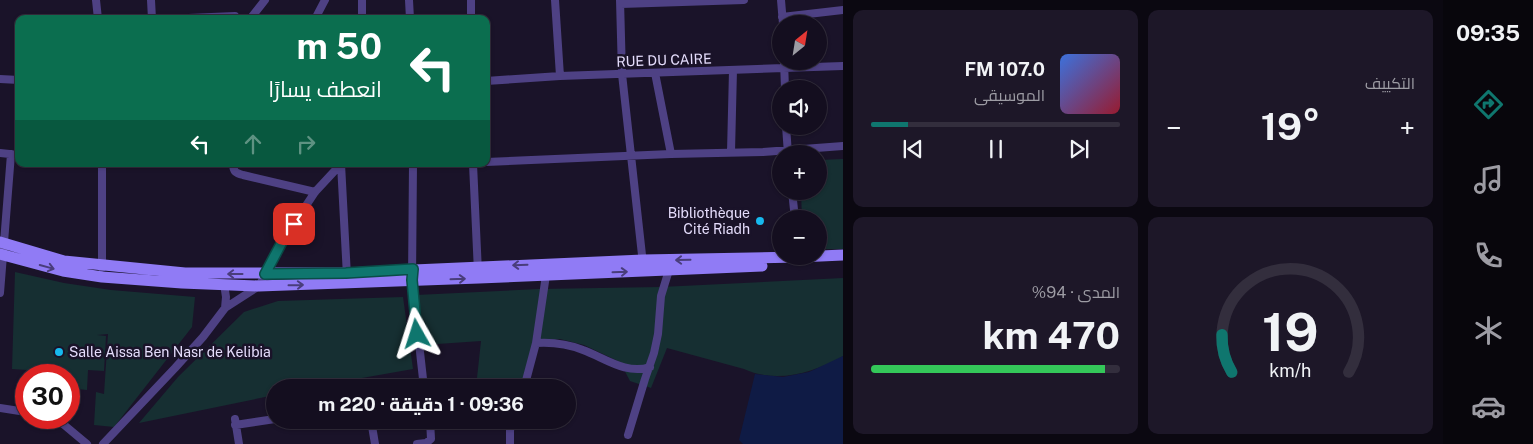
<!DOCTYPE html>
<html lang="ar">
<head>
<meta charset="utf-8">
<style>
  body { margin:0; font-family:"Public Sans",Cairo,sans-serif; background:#1d1728; color:#f1f3f6; direction:rtl; height:100vh; display:flex; flex-direction:column; font-size:19px; white-space:nowrap }
  * { box-sizing:border-box; margin:0 }
  p { font-size:16px; color:#9d9ca4 }
  .icon { flex:none; width:28px; height:28px; fill:none; stroke:currentColor; stroke-width:2; stroke-linecap:round; stroke-linejoin:round }
  .map { position:relative; flex:1; overflow:hidden; direction:ltr }
  .drawer { display:flex; flex-direction:column; gap:10px; padding:10px; background:#0b0811; width:600px }
  .drawer>* { flex:none }
  .hud { position:absolute; left:15px; top:15px; width:475px; height:152px; border-radius:10px; box-shadow:0 1px 4px #0004,0 0 0 1px #332e3d; direction:rtl; background:#0b6e4f; color:#fff; overflow:hidden }
  .needle { width:32px; rotate:30deg }
  .buttons { position:absolute; left:772px; top:15px; display:grid; gap:10px }
  .buttons a { display:grid; place-items:center; width:55px; height:55px; border-radius:50%; background:#140e1f; box-shadow:0 1px 4px #0004,0 0 0 1px #332e3d; font-size:25px }
  .speed { position:absolute; left:15px; top:364px; display:flex; gap:10px; font-size:25px; font-weight:700; text-align:center }
  .speed>* { display:grid; place-content:center; width:65px; height:65px; border-radius:50%; background:#140e1f; box-shadow:0 1px 4px #0004,0 0 0 1px #332e3d; line-height:1 }
  .speed .limit { border:8px solid #d22; background:#fff; color:#111 }
  .pin { position:absolute; display:grid; place-items:center; width:42px; height:42px; color:#fff; margin:-21px; border-radius:10px; box-shadow:0 2px 8px #0006 }
  .me { position:absolute; width:55px; margin:-28px; rotate:354deg; stroke-linejoin:round; filter:drop-shadow(0 0 4px #0008) }
  .turn { display:flex; align-items:center; gap:18px; height:105px; padding:0 25px; font-size:22px }
  .turn .icon { width:65px; height:65px; stroke-width:2.5 }
  .turn b { display:block; font-size:35px; line-height:42px }
  .lanes { display:flex; align-items:center; height:48px; padding:0 25px; background:#0003; justify-content:center; gap:25px; direction:ltr }
  .lanes .off { opacity:.35 }
  .big { font-size:38px; font-weight:700; line-height:1.1 }
  .drawer .card { flex:1; display:flex; flex-direction:column; justify-content:center; gap:8px; min-width:0; padding:0 18px; border-radius:10px; background:#1d1728 }
  .drawer .dial { align-items:center; gap:0 }
  .dial svg { height:130px; overflow:visible; fill:none; stroke:#332e3d; stroke-width:7; stroke-linecap:round; text-anchor:middle }
  .dial text { fill:#f1f3f6; stroke:none }
  .song { display:flex; align-items:center; gap:15px }
  .cover { width:60px; height:60px; border-radius:8px; background:linear-gradient(135deg,hsl(220 70% 55%),hsl(350 70% 35%)) }
  .played { height:5px; border-radius:2px; background:linear-gradient(90deg,#0f766e 15%,#332e3d 15%) }
  .keys { display:flex; justify-content:space-around; direction:ltr }
  .heat { display:flex; justify-content:space-between; align-items:center; font-size:28px; direction:ltr }
  .charge { height:8px; border-radius:4px; background:linear-gradient(90deg,#34c759 94%,#332e3d 0) }
  .drawer .tiles { flex:1; display:grid; gap:10px; grid-template-columns:repeat(2,1fr) }
  .trip { position:absolute; left:266px; top:379px; width:310px; height:50px; border-radius:25px; background:#140e1f; box-shadow:0 1px 4px #0004,0 0 0 1px #332e3d; font-weight:700; line-height:50px; text-align:center; direction:rtl }
  main { display:flex; flex:1; min-height:0 }
  .dock { display:flex; flex-direction:column; width:90px; justify-content:space-around; align-items:center; background:#08060c; color:#9d9ca4 }
  .dock .icon { width:35px; height:35px }
  .dock .active { color:#0f766e }
  .dock b { font-size:22px; color:#f1f3f6 }
  .map>svg:first-child { display:block }
  .green { fill:#162f32 }
  .water { fill:#0f1b45 }
  .lines { fill:none; stroke-linecap:round; stroke-linejoin:round }
  .street { stroke:#4e4184; stroke-width:8 }
  .secondary { stroke:#907bf5; stroke-width:11 }
  .oneway { stroke:#493d7b }
  .route-casing { stroke:#0a4d48; stroke-width:12 }
  .route { stroke:#0f766e; stroke-width:9 }
  .poi-dot { fill:#17b9ee; stroke:#1a1329; stroke-width:2 }
  .labels { text-anchor:middle; stroke-width:5; stroke-linejoin:round; paint-order:stroke }
  .street-label { font-size:14px; fill:#e5ddfc; stroke:#1a1329 }
  .poi-label { font-size:14px; fill:#e5ddfc; stroke:#1a1329; text-anchor:end }
</style>
</head>
<body>
<main>
<nav class="dock">
<b>09:35</b>
<svg class="icon active" aria-label="directions" viewBox="0 0 24 24"><path d="M12 3l9 9-9 9-9-9zM9 14v-3h6M13 9l2 2-2 2"/></svg>
<svg class="icon" aria-label="music" viewBox="0 0 24 24"><path d="M9 18V5l10-2v13"/><circle cx="6" cy="18" r="3"/><circle cx="16" cy="16" r="3"/></svg>
<svg class="icon" aria-label="phone" viewBox="0 0 24 24"><path d="M5 4h4l2 5-3 2q2 4 5 5l2-3 5 2v4C11 20 4 13 5 4z"/></svg>
<svg class="icon" aria-label="climate" viewBox="0 0 24 24"><path d="M12 3v18M4 7l16 10M4 17L20 7"/></svg>
<svg class="icon" aria-label="car" viewBox="0 0 24 24"><path d="M5 17H2v-5l4-1 3-4h7l3 4 3 1v5h-3M9 17h6M6 11h13"/><circle cx="7" cy="17" r="2"/><circle cx="17" cy="17" r="2"/></svg>
</nav>
<section class="drawer">
<div class="tiles">
<div class="card"><p>التكييف</p>
<div class="heat"><a>−</a><b class="big">19°</b><a>+</a></div>
</div>
<div class="card">
<div class="song"><i class="cover"></i><div><b>107.0 FM</b><p>الموسيقى</p></div></div>
<div class="played"></div>
<div class="keys"><svg class="icon" aria-label="previous" viewBox="0 0 24 24"><path d="M18 5L8 12l10 7zM5 5v14"/></svg><svg class="icon" aria-label="pause" viewBox="0 0 24 24"><path d="M8 5v14M16 5v14"/></svg><svg class="icon" aria-label="next" viewBox="0 0 24 24"><path d="M6 5l10 7-10 7zM19 5v14"/></svg></div>
</div>
<div class="card dial"><svg viewBox="0 0 100 80">
<path d="M14 69A42 42 0 1 1 86 69"/>
<path d="M14 69A42 42 0 0 1 8 46" stroke="#0f766e"/>
<text x="50" y="56" font-size="32" font-weight="700">19</text>
<text x="50" y="72" font-size="11">km/h</text>
</svg></div>
<div class="card"><p>المدى · 94%</p><b class="big">470 km</b><div class="charge"></div></div>
</div>
</section>
<div class="map">
<svg width="843" height="444" viewBox="0 0 843 444">
  <rect width="100%" height="100%" fill="#1a1329"/>
  <path class="green" d="M 843,159 L 843,249 L 819,249 L 819,219 L 802,219 L 801,191 L 819,191 L 819,160 Z
    M 15,272 L 64,283 L 111,290 L 195,297 L 192,327 L 114,427 L 94,425 L 96,392 L 104,394 L 108,334 L 97,335 L 106,336 L 104,371 L 88,370 L 87,390 L 69,388 L 69,375 L 27,375 L 27,370 L 12,369 Z
    M 843,278 L 843,356 C 814,373 776,384 744,369 L 667,348 L 651,388 L 630,381 L 620,362 L 584,345 L 560,339 L 533,342 L 522,384 L 477,378 L 481,341 L 423,345 L 416,295 L 539,289 L 661,287 Z
    M 403,297 L 413,369 L 311,387 L 275,388 L 275,395 L 139,423 L 178,377 L 244,312 L 278,301 Z"/>
  <path class="water" d="M 843,356 L 843,444 L 743,444 L 739,440 L 755,374 L 783,377 L 809,372 Z"/>
  <g class="lines">
    <path class="street" d="M 96,0 L 98,19
      M 151,0 L 152,19
      M 409,0 L 410,19
      M 555,0 L 560,76
      M 620,0 L 622,74 L 643,264
      M 781,0 L 783,24
      M 621,4 L 744,0
      M 782,17 L 843,10
      M 165,19 L 235,16
      M 250,19 L 265,0
      M 315,19 L 325,0
      M 362,19 L 362,0
      M 471,19 L 471,0
      M 784,61 L 785,89
      M 655,73 L 671,154
      M 0,79 L 19,80
      M 486,81 L 560,76 L 843,66
      M 786,126 L 788,154
      M 731,152 L 733,70
      M 0,153 L 19,155
      M 486,162 L 671,154 L 763,152 L 843,146
      M 102,164 L 102,268
      M 233,164 C 233,172 236,173 243,175 L 315,192
      M 341,164 L 347,276
      M 413,164 L 412,280 L 424,388
      M 473,164 L 478,272
      M 792,191 L 795,219
      M 224,284 L 226,297 L 225,308
      M 0,293 L 11,154
      M 536,343 C 552,342 568,344 583,350 C 605,358 626,375 650,367
      M 367,386 L 367,388
      M 524,388 L 536,343 L 546,275
      M 0,408 L 26,412
      M 52,418 L 63,424 L 87,444
      M 235,419 L 239,444
      M 371,420 L 375,444
      M 235,425 L 275,419
      M 628,435 L 645,379 L 654,353 L 658,334 L 661,296 L 669,270
      M 103,444 L 175,368 L 203,337 L 225,308 L 259,286 L 282,242 L 315,192 L 341,164
      M 417,444 L 426,443 L 431,439 L 430,420
      M 510,444 L 510,430 L 514,420"/>
    <path class="secondary" d="M 0,242 L 64,261 L 185,273 L 346,273 L 643,260 L 799,257 L 843,255
      M 0,254 L 63,271 L 102,277 L 182,283 L 259,286 L 479,278 L 762,266"/>
  </g>
  <defs><path id="oneway-shaft" d="M-6 0H5M1.5-3L5.5 0L1.5 3" fill="none" stroke-width="1.6" stroke-linecap="round" stroke-linejoin="round" transform="scale(1.25)"/></defs>
  <g class="oneway">
    <use href="#oneway-shaft" transform="translate(683 260) rotate(179)"/>
    <use href="#oneway-shaft" transform="translate(520 265) rotate(178)"/>
    <use href="#oneway-shaft" transform="translate(47 267) rotate(15)"/>
    <use href="#oneway-shaft" transform="translate(620 272) rotate(-2)"/>
    <use href="#oneway-shaft" transform="translate(235 274) rotate(-180)"/>
    <use href="#oneway-shaft" transform="translate(458 279) rotate(-2)"/>
    <use href="#oneway-shaft" transform="translate(296 285) rotate(-1)"/>
  </g>
  <g class="lines">
    <g class="route-casing">
      <path id="route" d="M 294,224 L 282,242 L 265,274 L 346,273 L 413,269 L 412,280 L 417,334"/>
    </g>
    <use href="#route" class="route"/>
  </g>
  <g class="poi-dot">
    <circle cx="760" cy="221" r="5"/>
    <circle cx="59" cy="352" r="5"/>
  </g>
  <g class="labels">
    <g class="street-label">
      <text transform="translate(664 60) rotate(-2)" y="5">RUE DU CAIRE</text>
    </g>
    <g class="poi-label">
      <text x="750" y="218">Bibliothèque<tspan x="750" dy="16">Cité Riadh</tspan></text>
      <text x="69" y="357" text-anchor="start">Salle Aissa Ben Nasr de Kelibia</text>
    </g>
  </g>
</svg>
<div class="buttons">
<a><svg class="needle" viewBox="-14 -14 28 28"><path d="M0-13l5 13h-10z" fill="#e53935"/><path d="M0 13l5-13h-10z" fill="#9d9ca4"/></svg></a>
<a><svg class="icon" aria-label="sound" viewBox="0 0 24 24"><path d="M4 9h4l5-4v14l-5-4H4zM17 9q2 3 0 6"/></svg></a>
<a>+</a>
<a>−</a>
</div>
<div class="speed"><div class="limit">30</div></div>
<div class="pin" style="left:294px;top:224px;background:#d93025"><svg class="icon" aria-label="arrive" viewBox="0 0 24 24"><path d="M6 21V4h12l-3 4 3 4H6"/></svg></div>
<svg class="me" style="left:417px;top:334px" viewBox="-20 -20 40 40"><path d="M0-17L14 15 0 8-14 15z" fill="#0f766e" stroke="#fff" stroke-width="4"/></svg>
<div class="trip">09:36 · 1 دقيقة · 220 m</div>
<div class="hud">
<div class="turn"><svg class="icon" aria-label="left" viewBox="0 0 24 24"><path d="M17 20v-9H6M10 6l-5 5 5 5"/></svg><div><b>50 m</b>انعطف يسارًا</div></div>
<div class="lanes"><svg class="icon" aria-label="left" viewBox="0 0 24 24"><path d="M17 20v-9H6M10 6l-5 5 5 5"/></svg><svg class="icon off" aria-label="ahead" viewBox="0 0 24 24"><path d="M12 20V5M6 11l6-6 6 6"/></svg><svg class="icon off" aria-label="right" viewBox="0 0 24 24"><path d="M7 20v-9h11M14 6l5 5-5 5"/></svg></div>
</div>
</div>
</main>
</body>
</html>
